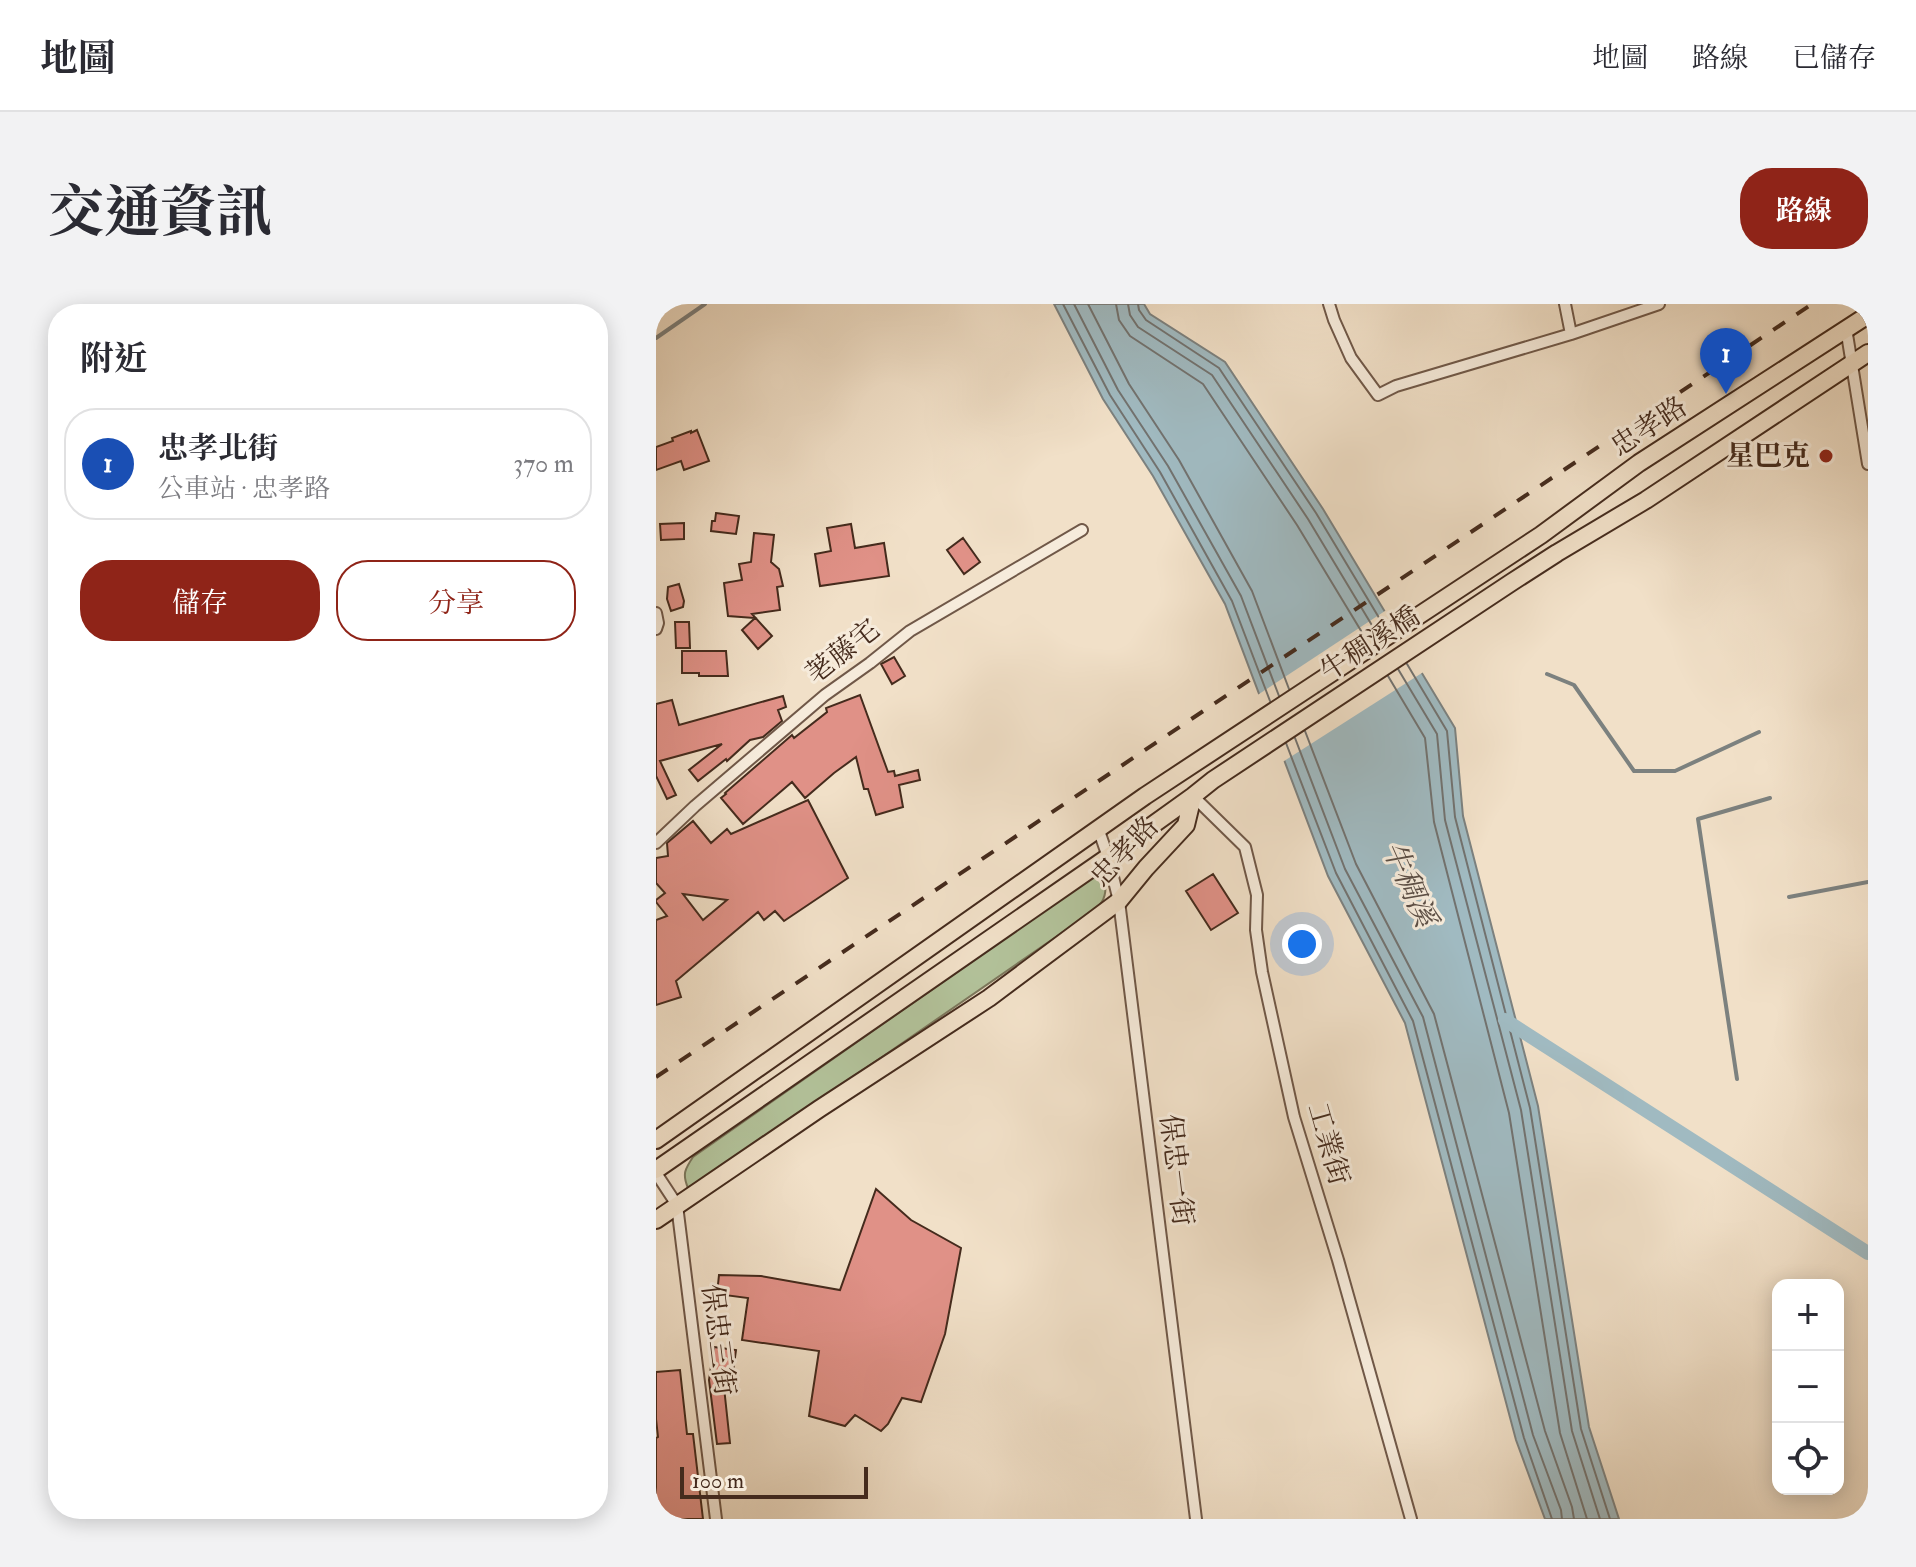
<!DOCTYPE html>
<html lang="zh-TW">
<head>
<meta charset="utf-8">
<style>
	body { margin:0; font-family:"IM FELL Double Pica","Noto Serif TC",serif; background:#f2f2f3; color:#2b2b33 }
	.controls { position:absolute; right:24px; bottom:24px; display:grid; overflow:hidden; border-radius:16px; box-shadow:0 4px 20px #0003 }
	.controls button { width:72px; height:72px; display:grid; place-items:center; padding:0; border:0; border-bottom:2px solid #e1e1e2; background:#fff; color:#2b2b33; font:40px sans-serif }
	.scale { position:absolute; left:24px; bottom:20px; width:188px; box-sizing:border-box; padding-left:8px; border:4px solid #452b1d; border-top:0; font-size:22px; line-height:28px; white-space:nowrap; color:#452b1d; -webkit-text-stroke:6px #f6ebdb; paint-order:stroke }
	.you { position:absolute; left:646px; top:640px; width:28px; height:28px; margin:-20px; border:6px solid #fff; border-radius:50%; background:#1a73e8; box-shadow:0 0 0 12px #1a73e833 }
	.badge { display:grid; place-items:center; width:52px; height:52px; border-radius:50%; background:#8f2418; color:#fff; font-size:26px; font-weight:700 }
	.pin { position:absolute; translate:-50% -66px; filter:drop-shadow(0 2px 4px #0008) }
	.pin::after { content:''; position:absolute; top:42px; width:28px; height:24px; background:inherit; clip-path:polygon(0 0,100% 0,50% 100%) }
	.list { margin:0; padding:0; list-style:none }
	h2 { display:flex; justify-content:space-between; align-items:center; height:104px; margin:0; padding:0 32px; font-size:34px }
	h2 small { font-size:26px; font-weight:400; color:#7c7c81 }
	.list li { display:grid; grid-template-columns:52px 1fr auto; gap:24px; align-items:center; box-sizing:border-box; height:112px; margin:0 16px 16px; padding:0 16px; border:2px solid #e1e1e2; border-radius:32px }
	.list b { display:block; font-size:30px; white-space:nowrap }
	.list p { margin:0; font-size:26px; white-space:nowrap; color:#7c7c81 }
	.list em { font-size:26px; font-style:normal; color:#7c7c81 }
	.actions { display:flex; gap:16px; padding:24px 32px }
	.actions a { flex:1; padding:18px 0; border:2px solid #8f2418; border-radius:32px; text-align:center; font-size:28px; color:#8f2418 }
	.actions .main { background:#8f2418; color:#fff }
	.icon { flex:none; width:44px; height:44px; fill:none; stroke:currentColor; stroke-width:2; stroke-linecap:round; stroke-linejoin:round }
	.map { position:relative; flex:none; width:1212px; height:1215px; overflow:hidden; border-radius:32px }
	header { display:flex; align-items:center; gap:48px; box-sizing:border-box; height:112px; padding:0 40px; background:#fff; border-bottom:2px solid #e1e1e2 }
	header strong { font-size:38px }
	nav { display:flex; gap:44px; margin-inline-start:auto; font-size:28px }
	.intro { display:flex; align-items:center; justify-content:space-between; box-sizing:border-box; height:192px; padding:0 48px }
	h1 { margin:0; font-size:56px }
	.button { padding:20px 36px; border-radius:32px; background:#8f2418; color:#fff; font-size:28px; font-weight:700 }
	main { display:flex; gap:48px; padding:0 48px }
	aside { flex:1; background:#fff; border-radius:32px; box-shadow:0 4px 20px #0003 }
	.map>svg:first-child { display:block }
	.green { fill:#b3c39b; stroke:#7c775c; stroke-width:2 }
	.water { fill:#a0bac1; stroke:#7c817f; stroke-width:2 }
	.pier { fill:#f1e0c8 }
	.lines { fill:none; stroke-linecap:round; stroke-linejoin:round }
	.shore { stroke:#72726f; stroke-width:2 }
	.stream { stroke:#7c817f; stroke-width:4 }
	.canal { stroke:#a0bac1; stroke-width:14 }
	.building { fill:#e09187; stroke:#452b1d; stroke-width:2; fill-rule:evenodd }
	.street-casing { stroke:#705848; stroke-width:14 }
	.primary-casing { stroke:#452b1d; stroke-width:20 }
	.street { stroke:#f6ebdb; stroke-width:10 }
	.primary { stroke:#f1e0c8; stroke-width:16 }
	.rail { stroke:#452b1d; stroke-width:4; stroke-dasharray:14 14; stroke-linecap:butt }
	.poi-dot { fill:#8f2418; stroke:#f6ebdb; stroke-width:3 }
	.labels { text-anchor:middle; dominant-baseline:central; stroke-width:6; stroke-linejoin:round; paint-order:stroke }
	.street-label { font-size:28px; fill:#452b1d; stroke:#f6ebdb }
	.poi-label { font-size:28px; font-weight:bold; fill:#452b1d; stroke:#f6ebdb; text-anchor:end }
	.water-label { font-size:30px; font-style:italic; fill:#5c4f46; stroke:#f6ebdb }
</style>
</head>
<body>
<header>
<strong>地圖</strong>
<nav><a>地圖</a><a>路線</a><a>已儲存</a></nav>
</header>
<div class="intro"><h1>交通資訊</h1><a class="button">路線</a></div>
<main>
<aside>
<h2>附近<small></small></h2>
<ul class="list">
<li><span class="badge" style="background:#1a4fb4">1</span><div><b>忠孝北街</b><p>公車站 · 忠孝路</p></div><em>370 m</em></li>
</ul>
<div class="actions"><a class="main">儲存</a><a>分享</a></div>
</aside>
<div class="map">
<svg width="1212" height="1215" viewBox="0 0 1212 1215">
	<rect width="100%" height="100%" fill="#f1e0c8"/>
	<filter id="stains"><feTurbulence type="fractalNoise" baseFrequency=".0025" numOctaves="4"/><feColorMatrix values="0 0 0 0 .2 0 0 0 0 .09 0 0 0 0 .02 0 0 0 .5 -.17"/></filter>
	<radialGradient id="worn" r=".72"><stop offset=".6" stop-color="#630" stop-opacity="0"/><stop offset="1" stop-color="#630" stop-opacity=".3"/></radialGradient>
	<!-- green -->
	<path class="green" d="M435 574H442L449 579C452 599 440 604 426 615L229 751 32 884C26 870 29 865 37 853Z"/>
	<!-- water -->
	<path class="water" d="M398 0H488L494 10 569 58 667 205 799 424 807 512 882 802 933 1123 963 1215H889L860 1136 749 719 672 572 569 300 497 172 447 95Z"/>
	<!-- pier -->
	<path class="pier" d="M732 305 769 367 625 459 600 392Z"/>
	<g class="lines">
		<!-- shore -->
		<path class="shore" d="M407 0 454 91 504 168 576 297 614 397
			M418 0 462 86 512 162 585 292 623 392
			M432 0 473 80 523 156 596 287 633 385
			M460 0 463 16 474 32 547 80 641 221 710 335
			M472 0 474 11 482 23 556 71 652 215 720 328
			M482 0 483 6 490 16 563 64 660 209 728 322
			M751 360 791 427 799 513 874 804 925 1125 954 1215
			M742 365 781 430 789 516 865 806 916 1127 944 1215
			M732 372 769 434 778 518 853 809 904 1129 931 1215
			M649 427 700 560 778 710 889 1127 916 1203 918 1215
			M639 434 689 565 767 713 877 1131 905 1206 906 1215
			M630 439 680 569 757 717 868 1134 896 1215"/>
		<!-- stream -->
		<path class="stream" d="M0 34 49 0
			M891 370 918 381 978 467H1019L1103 428
			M1133 593 1212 578
			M1081 775 1042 515 1114 494"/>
		<!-- canal -->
		<path class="canal" d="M849 716 1212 949"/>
	</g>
	<!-- building -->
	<path class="building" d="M41 126 53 157 28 166 25 157 0 166V143L17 137 16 134 35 127V129Z
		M60 209 83 212 80 230 55 227 56 217H59Z
		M28 219V235L5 236 4 220Z
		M195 220 199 244 228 239 233 272 164 282 159 250 175 247 171 224Z
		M98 229 118 231 115 258 123 265 127 282 121 283 124 306 96 310 116 332 102 345 86 326 99 314 72 312 68 279 86 276 83 260 95 258Z
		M307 234 324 258 308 270 291 246Z
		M23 280 28 297 27 303 15 307 11 295 12 283Z
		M19 318H33L34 344H20Z
		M26 347H70L72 372H43V369H26Z
		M238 353 249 372 236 380 225 360Z
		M204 391 232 468 238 467 239 472 262 466 264 476 243 481 247 503 220 511 212 485H208L200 453 178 469 149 494 136 478 87 520 65 494 70 490 69 489 136 431 138 434 171 408 170 404Z
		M127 392 130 403 122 406 126 417 107 433 94 436 71 457 70 455 42 477 33 466 66 440 4 457 20 491 11 495 0 472V400L16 396 23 421Z
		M152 496 192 574 128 617 119 607 108 616 102 608 20 677 25 693 0 701V616L11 612 0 598V596L9 589 0 579V554L12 552 11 539 37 517 55 539 71 525 75 530ZM27 590 71 596 47 616Z
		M557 570 582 609 555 626 530 587Z
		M220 885 255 916 305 944 289 1030 265 1098 246 1094 232 1120 225 1127 199 1111 189 1122 153 1112 163 1047 86 1036 92 994 61 990 63 971 105 972 184 986Z
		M58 1043 80 1046 76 1075 67 1074 74 1139 61 1140 53 1076Z
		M24 1066 31 1130H37L47 1215H0V1134L2 1133 0 1115V1068Z"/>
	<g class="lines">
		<defs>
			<path id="street" d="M673 0 678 16 695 54 722 91 740 82 915 30 1003 0
				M909 0 915 30
				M1190 24 1212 160
				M0 309 2 319 0 325
				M537 492 589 543 601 591 600 626 606 668 638 813 682 956 755 1215
				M442 524 452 553 463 597 540 1215
				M0 539 39 502 169 391 214 359 254 327 426 226
				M0 869 21 901 60 1215"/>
			<path id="primary" d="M0 836 489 492 885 231 983 159 1212 11
				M0 866 452 553 537 492 557 476 856 278 901 249 990 196 1212 49
				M0 916 163 805 333 694 463 597 490 564 530 521 537 492"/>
		</defs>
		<!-- street casing -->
		<use href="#street" class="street-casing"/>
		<!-- primary casing -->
		<use href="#primary" class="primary-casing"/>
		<!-- street -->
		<use href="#street" class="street"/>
		<!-- primary -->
		<use href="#primary" class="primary"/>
		<!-- rail -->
		<path class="rail" d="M0 773 1156 0"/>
	</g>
	<!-- markers -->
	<circle class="poi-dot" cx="1170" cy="152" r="8"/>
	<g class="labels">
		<!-- street labels -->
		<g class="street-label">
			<text transform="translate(993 123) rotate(-33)">忠孝路</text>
			<text transform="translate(714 340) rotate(-33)">牛稠溪橋</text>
			<text transform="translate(187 348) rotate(-38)">荖藤宅</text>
			<text transform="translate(469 548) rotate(-47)">忠孝路</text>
			<text transform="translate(672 840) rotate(74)">工業街</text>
			<text transform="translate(520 866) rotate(83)">保忠一街</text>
			<text transform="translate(62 1036) rotate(83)">保忠三街</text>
		</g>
		<!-- poi labels -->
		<g class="poi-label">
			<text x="1154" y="152">星巴克</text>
		</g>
		<!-- water labels -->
		<g class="water-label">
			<text transform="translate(753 580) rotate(66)">牛稠溪</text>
		</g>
	</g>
	<rect width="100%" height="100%" filter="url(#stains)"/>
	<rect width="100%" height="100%" fill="url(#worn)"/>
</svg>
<div class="controls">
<button>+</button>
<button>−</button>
<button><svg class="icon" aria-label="locate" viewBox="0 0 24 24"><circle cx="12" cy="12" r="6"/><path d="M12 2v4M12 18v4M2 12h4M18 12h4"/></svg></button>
</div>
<div class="scale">100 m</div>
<div class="you"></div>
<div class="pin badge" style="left:1070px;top:90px;background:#1a4fb4">1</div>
</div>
</main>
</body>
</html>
